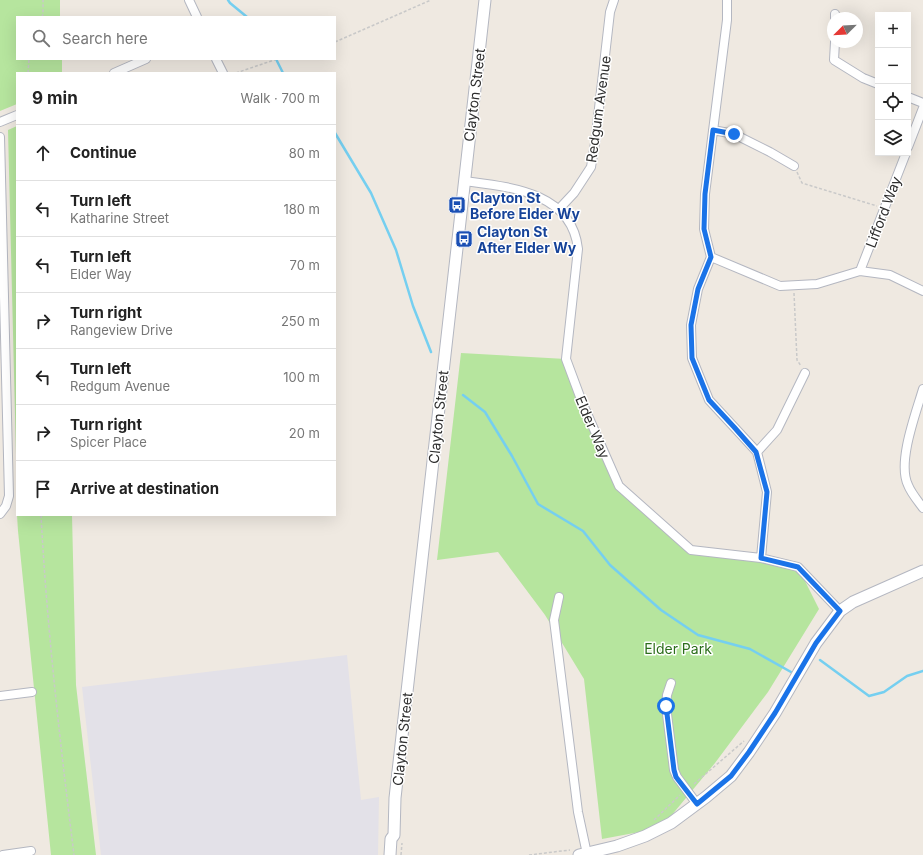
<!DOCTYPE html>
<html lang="en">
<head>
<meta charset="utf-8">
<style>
	body { margin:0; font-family:Inter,sans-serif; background:#f6f6f6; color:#222 }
	.controls { position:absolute; right:12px; top:12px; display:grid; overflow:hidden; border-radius:0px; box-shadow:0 4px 16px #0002 }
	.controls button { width:36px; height:36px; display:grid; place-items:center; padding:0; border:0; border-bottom:1px solid #e0e0e0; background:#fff; color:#222; font:20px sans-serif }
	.compass { position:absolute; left:827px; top:12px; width:36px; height:36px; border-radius:50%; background:#fff; box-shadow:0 4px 16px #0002; rotate:246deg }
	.stop { position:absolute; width:12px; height:12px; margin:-9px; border:3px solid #1a73e8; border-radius:50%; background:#fff }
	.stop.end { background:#1a73e8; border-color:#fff; box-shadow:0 1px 4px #0008 }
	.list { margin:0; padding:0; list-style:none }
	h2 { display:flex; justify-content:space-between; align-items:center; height:52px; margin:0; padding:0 16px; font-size:17px }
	h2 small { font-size:13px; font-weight:400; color:#767676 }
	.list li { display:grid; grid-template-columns:26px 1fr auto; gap:12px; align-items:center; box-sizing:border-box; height:56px; padding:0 16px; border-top:1px solid #e0e0e0 }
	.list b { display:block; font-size:15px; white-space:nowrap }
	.list p { margin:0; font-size:13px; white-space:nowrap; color:#767676 }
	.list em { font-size:13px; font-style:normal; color:#767676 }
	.icon { flex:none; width:22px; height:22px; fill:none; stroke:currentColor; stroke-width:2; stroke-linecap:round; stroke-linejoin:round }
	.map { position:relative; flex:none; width:923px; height:855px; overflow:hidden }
	.search { position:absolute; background:#fff; box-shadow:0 4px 16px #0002; left:16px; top:16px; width:320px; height:44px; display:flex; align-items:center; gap:10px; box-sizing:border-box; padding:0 14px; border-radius:0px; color:#767676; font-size:15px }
	.panel { position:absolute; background:#fff; box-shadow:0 4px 16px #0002; left:16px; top:72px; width:320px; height:444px; border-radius:0px }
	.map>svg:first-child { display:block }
	.industrial { fill:#e3e1e8 }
	.green { fill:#b6e59e }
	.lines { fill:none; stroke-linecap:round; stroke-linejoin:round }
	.stream { stroke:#75cff0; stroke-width:2.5 }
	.minor-casing { stroke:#b4b7c1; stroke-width:10 }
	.secondary-casing { stroke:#b4b7c1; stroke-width:13 }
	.path { stroke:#c9c9c9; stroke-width:1.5; stroke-dasharray:3 2; stroke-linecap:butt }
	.minor { stroke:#fff; stroke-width:8 }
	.secondary { stroke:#fff; stroke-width:11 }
	.route { stroke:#1a73e8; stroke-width:5 }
	.labels { text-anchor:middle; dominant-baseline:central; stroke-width:3; stroke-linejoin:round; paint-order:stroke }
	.street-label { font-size:14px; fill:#2e2e2e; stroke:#fff }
	.transit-label { font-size:14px; font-weight:bold; fill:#164399; stroke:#fff; text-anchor:start }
	.park-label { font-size:14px; fill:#2c6e1b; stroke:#fff }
</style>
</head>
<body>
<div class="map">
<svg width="923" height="855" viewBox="0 0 923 855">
	<rect width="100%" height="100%" fill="#efe9e1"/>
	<!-- industrial -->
	<path class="industrial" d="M347 655 361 800 379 797 378 855H101L82 687Z"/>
	<!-- green -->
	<path class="green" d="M0 0H60V17H17V59H62V73H17V104L0 111Z
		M17 126V495L8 130Z
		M461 353 566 359 619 486 691 550 798 567 819 609 768 692 715 763 661 828 602 839 584 679 545 615 498 552 437 560Z
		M17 515H72L76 685 96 855H51L18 531Z"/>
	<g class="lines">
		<!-- stream -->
		<path class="stream" d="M228 0 230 3 247 17
			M276 59 283 73
			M335 133 371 193 396 250 413 306 431 352
			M463 395 485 412 512 456 538 504 583 531 610 565 661 610 698 635 750 649 791 672
			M820 660 869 696 884 692 907 676 923 671"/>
		<defs>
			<path id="minor" d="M189 0 197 17
				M727 0V20L705 194 704 229 711 257 780 286 817 284 860 271 890 275 923 291
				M835 18V14
				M835 42 834 60 863 78 878 84
				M216 59 223 73
				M114 73 146 59
				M908 97 923 103
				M0 122 17 115
				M713 130 734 134 770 152 794 166
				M0 137 9 496 6 506 0 514
				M908 147 923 108
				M465 181C510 187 572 192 578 249L566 359 582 402 619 486 691 550 761 558 798 567 840 611
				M559 209 574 193 591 167 595 143 610 12 614 0
				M711 257 698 289 691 325 692 358 709 400 734 427 757 452 767 492 761 558
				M860 271 906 153
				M923 389C916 413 897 462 908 485 911 493 918 501 923 508
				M757 452 777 430 805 373
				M559 597 554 620 578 812 587 854
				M671 683 667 695 666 706 674 770 677 777 697 804
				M0 696 32 692
				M3 855 31 851"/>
			<path id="secondary" d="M390 855 391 839 394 835 395 798 485 0
				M579 855 617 846 645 836 671 823 706 797 731 776 749 752 775 713 816 643 840 611 853 602 923 571"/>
		</defs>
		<!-- minor casing -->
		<use href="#minor" class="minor-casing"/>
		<!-- secondary casing -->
		<use href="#secondary" class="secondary-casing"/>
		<!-- path -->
		<path class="path" d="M42 17 43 14V0
			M335 42 431 0
			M28 73 29 59
			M236 73 277 59
			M797 172 802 183 877 206
			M794 293 797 360 801 366
			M41 515C47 629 60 742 74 855
			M694 784 744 741
			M654 820 680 795
			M401 855 402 843
			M529 855 570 850"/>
		<!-- minor -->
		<use href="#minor" class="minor"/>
		<!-- secondary -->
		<use href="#secondary" class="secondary"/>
	</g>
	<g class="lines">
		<!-- route -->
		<path class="route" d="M666 706 674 770 676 777 697 804 731 776 749 752 775 713 816 643 840 611 798 567 761 558 767 492 756 452 734 427 709 400 692 358 691 325 698 289 711 257 704 229 705 194 713 130 734 134"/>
	</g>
	<!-- icons -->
	<defs>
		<symbol id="bus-square" viewBox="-11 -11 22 22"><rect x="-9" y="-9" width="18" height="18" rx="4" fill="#1a4fb4" stroke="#fff"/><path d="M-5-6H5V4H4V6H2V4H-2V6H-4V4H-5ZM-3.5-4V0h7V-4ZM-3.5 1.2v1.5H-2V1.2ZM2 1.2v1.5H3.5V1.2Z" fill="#fff"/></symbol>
	</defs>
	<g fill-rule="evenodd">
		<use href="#bus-square" x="447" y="195" width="20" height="20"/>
		<use href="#bus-square" x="454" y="229" width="20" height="20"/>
	</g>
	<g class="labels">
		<!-- street labels -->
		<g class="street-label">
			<text transform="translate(474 95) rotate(-83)">Clayton Street</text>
			<text transform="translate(598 109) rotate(-82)">Redgum Avenue</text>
			<text transform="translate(883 212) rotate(-69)">Lifford Way</text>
			<text transform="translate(438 417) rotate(-84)">Clayton Street</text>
			<text transform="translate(593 427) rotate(67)">Elder Way</text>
			<text transform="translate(402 739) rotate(-84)">Clayton Street</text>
		</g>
		<!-- transit labels -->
		<g class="transit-label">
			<text x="470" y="197">Clayton St<tspan x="470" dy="16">Before Elder Wy</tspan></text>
			<text x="477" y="231">Clayton St<tspan x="477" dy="16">After Elder Wy</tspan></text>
		</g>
		<!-- park labels -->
		<g class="park-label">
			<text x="678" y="648">Elder Park</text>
		</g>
	</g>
</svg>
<div class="controls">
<button>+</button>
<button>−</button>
<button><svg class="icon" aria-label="locate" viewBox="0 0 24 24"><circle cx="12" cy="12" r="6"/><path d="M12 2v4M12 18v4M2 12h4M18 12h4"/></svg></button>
<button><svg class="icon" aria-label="layers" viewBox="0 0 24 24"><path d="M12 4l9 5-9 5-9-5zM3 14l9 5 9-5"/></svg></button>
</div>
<svg class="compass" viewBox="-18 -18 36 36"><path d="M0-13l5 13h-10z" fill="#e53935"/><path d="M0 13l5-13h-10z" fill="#767676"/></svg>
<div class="stop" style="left:666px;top:706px"></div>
<div class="stop end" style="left:734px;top:134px"></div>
<div class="search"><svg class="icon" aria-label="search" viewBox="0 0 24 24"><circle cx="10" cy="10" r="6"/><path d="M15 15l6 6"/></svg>Search here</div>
<section class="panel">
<h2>9 min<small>Walk · 700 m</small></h2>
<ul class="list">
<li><svg class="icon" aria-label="ahead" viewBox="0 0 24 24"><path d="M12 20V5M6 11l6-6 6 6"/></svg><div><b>Continue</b></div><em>80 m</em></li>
<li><svg class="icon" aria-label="left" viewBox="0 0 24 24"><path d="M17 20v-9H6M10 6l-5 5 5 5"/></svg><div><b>Turn left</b><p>Katharine Street</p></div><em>180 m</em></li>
<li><svg class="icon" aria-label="left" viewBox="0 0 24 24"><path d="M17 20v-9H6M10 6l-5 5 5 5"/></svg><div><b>Turn left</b><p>Elder Way</p></div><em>70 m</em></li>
<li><svg class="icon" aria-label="right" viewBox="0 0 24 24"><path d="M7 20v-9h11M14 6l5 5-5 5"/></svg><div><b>Turn right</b><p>Rangeview Drive</p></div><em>250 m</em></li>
<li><svg class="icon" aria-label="left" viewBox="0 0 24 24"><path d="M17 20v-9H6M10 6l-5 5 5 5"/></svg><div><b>Turn left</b><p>Redgum Avenue</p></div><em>100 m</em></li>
<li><svg class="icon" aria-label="right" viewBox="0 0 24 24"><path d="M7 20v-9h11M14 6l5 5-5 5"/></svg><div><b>Turn right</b><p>Spicer Place</p></div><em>20 m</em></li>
<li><svg class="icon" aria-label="arrive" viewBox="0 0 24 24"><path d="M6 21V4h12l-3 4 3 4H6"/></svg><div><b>Arrive at destination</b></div></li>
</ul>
</section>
</div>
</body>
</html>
